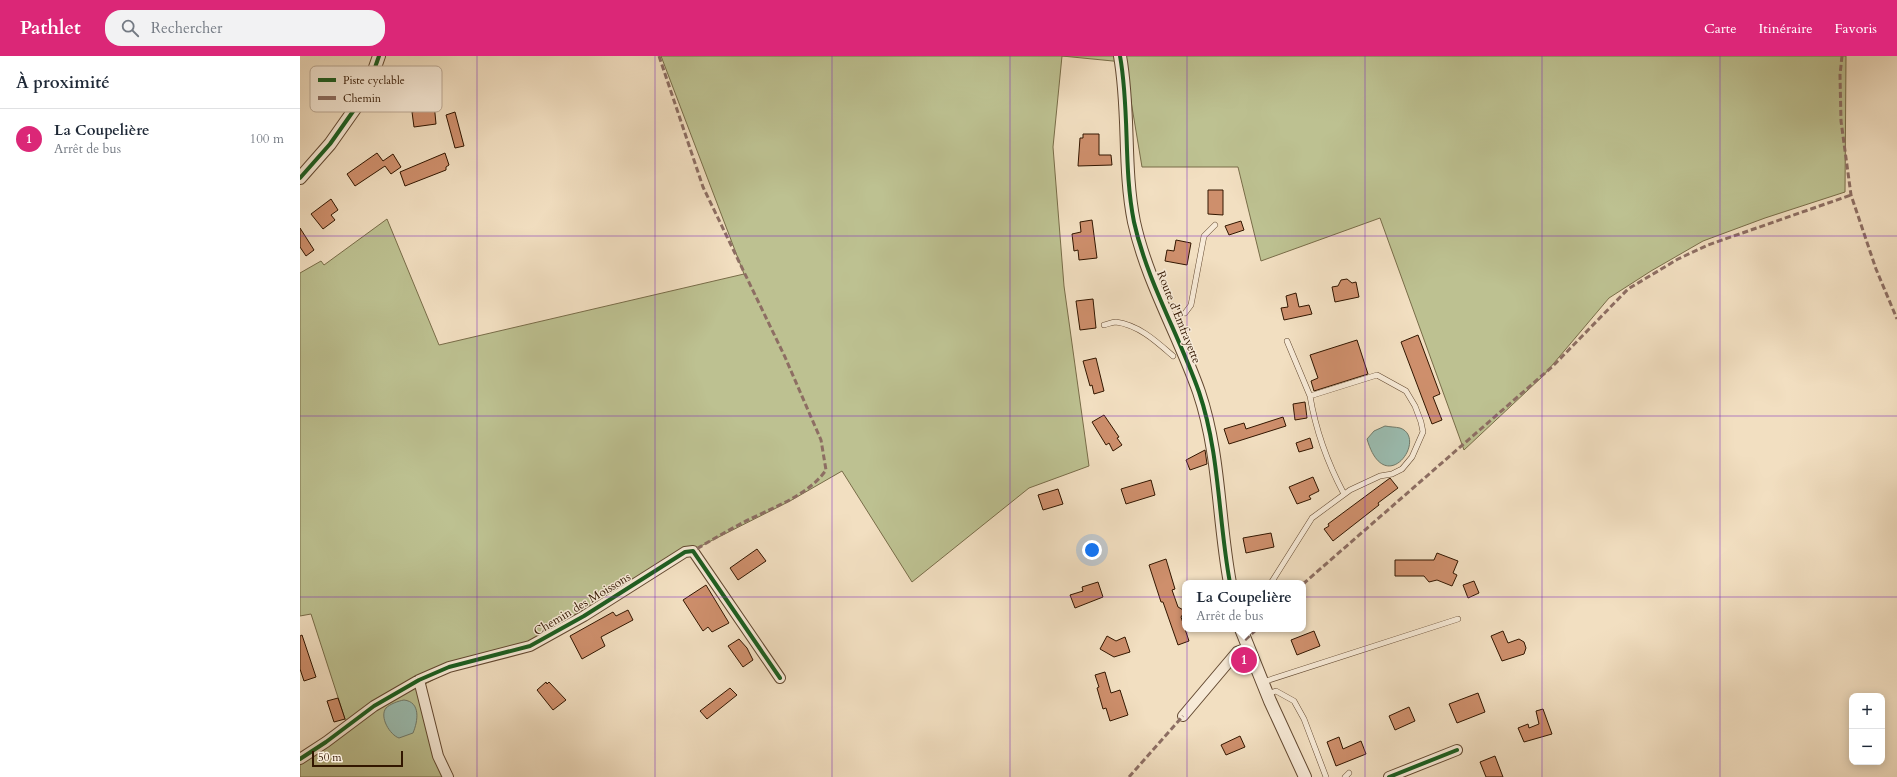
<!DOCTYPE html>
<html lang="fr">
<head>
<meta charset="utf-8">
<style>
	body { margin:0; font-family:Cardo,serif; background:#f2f2f3; color:#1f2937 }
	.controls { position:absolute; right:12px; bottom:12px; display:grid; overflow:hidden; border-radius:8px; box-shadow:0 2px 10px #0003 }
	.controls button { width:36px; height:36px; display:grid; place-items:center; padding:0; border:0; border-bottom:1px solid #e0e1e3; background:#fff; color:#1f2937; font:20px sans-serif }
	.scale { position:absolute; left:12px; bottom:10px; width:91px; box-sizing:border-box; padding-left:4px; border:2px solid #321600; border-top:0; font-size:11px; line-height:14px; white-space:nowrap; color:#321600; -webkit-text-stroke:3px #f7ead7; paint-order:stroke }
	.you { position:absolute; left:792px; top:494px; width:14px; height:14px; margin:-10px; border:3px solid #fff; border-radius:50%; background:#1a73e8; box-shadow:0 0 0 6px #1a73e833 }
	.badge { display:grid; place-items:center; width:26px; height:26px; border-radius:50%; background:#db2777; color:#fff; font-size:13px; font-weight:700 }
	.pin { position:absolute; translate:-50% -50%; border:2px solid #fff; box-shadow:0 1px 4px #0006 }
	.popup { position:absolute; left:882px; top:524px; width:124px; height:52px; box-sizing:border-box; display:grid; place-content:center; border-radius:8px; background:#fff; filter:drop-shadow(0 1px 3px #0005); font-size:13px; white-space:nowrap; color:#747a83 }
	.popup b { font-size:15px; color:#1f2937 }
	.popup::after { content:''; position:absolute; left:50%; top:100%; margin-left:-8px; border:8px solid transparent; border-top-color:#fff }
	.list { margin:0; padding:0; list-style:none }
	h2 { display:flex; justify-content:space-between; align-items:center; height:52px; margin:0; padding:0 16px; font-size:17px }
	h2 small { font-size:13px; font-weight:400; color:#747a83 }
	.list li { display:grid; grid-template-columns:26px 1fr auto; gap:12px; align-items:center; box-sizing:border-box; height:60px; padding:0 16px; border-top:1px solid #e0e1e3 }
	.list b { display:block; font-size:15px; white-space:nowrap }
	.list p { margin:0; font-size:13px; white-space:nowrap; color:#747a83 }
	.list em { font-size:13px; font-style:normal; color:#747a83 }
	.icon { flex:none; width:22px; height:22px; fill:none; stroke:currentColor; stroke-width:2; stroke-linecap:round; stroke-linejoin:round }
	.map { position:relative; flex:none; width:1597px; height:721px; overflow:hidden }
	header { display:flex; align-items:center; gap:24px; box-sizing:border-box; height:56px; padding:0 20px; background:#db2777; color:#fff }
	header strong { font-size:19px }
	nav { display:flex; gap:22px; margin-inline-start:auto; font-size:14px }
	.search { width:280px; height:36px; background:#f2f2f3; display:flex; align-items:center; gap:10px; box-sizing:border-box; padding:0 14px; border-radius:16px; color:#747a83; font-size:15px }
	main { display:flex }
	aside { flex:1; background:#fff }
	.map>svg:first-child { display:block }
	.green { fill:#bdc191; stroke:#786c48 }
	.water { fill:#9bbdb1; stroke:#717a6a }
	.building { fill:#ce8f6c; stroke:#321600 }
	.lines { fill:none; stroke-linecap:round; stroke-linejoin:round }
	.service-casing { stroke:#624830; stroke-width:6 }
	.minor-casing { stroke:#624830; stroke-width:12 }
	.tertiary-casing { stroke:#624830; stroke-width:14 }
	.service { stroke:#f7ead7; stroke-width:5 }
	.minor { stroke:#f7ead7; stroke-width:10 }
	.tertiary { stroke:#f7ead7; stroke-width:12 }
	.quiet { stroke:#8d6e63; stroke-width:3; stroke-dasharray:6 3; stroke-linecap:butt }
	.cycleway-casing { stroke:#f7ead7; stroke-width:6 }
	.cycleway { stroke:#1b5e20; stroke-width:4 }
	.grid { fill:none; stroke:#7b2cbf; stroke-width:1; stroke-opacity:0.55 }
	.labels { text-anchor:middle; dominant-baseline:central; stroke-width:3; stroke-linejoin:round; paint-order:stroke }
	.street-label { font-size:12px; fill:#321600; stroke:#f7ead7 }
	.key { fill:#f7ead7; stroke:#bcaa96; stroke-width:1 }
	.key-label { font-size:11px; fill:#321600 }
</style>
</head>
<body>
<header>
<strong>Pathlet</strong>
<div class="search"><svg class="icon" aria-label="search" viewBox="0 0 24 24"><circle cx="10" cy="10" r="6"/><path d="M15 15l6 6"/></svg>Rechercher</div>
<nav><a>Carte</a><a>Itinéraire</a><a>Favoris</a></nav>
</header>
<main>
<aside>
<h2>À proximité<small></small></h2>
<ul class="list">
<li><span class="badge">1</span><div><b>La Coupelière</b><p>Arrêt de bus</p></div><em>100 m</em></li>
</ul>
</aside>
<div class="map">
<svg width="1597" height="721" viewBox="0 0 1597 721">
	<rect width="100%" height="100%" fill="#f2dfc1"/>
	<filter id="stains"><feTurbulence type="fractalNoise" baseFrequency=".005" numOctaves="4"/><feColorMatrix values="0 0 0 0 .2 0 0 0 0 .09 0 0 0 0 .02 0 0 0 .5 -.17"/></filter>
	<radialGradient id="worn" r=".72"><stop offset=".6" stop-color="#630" stop-opacity="0"/><stop offset="1" stop-color="#630" stop-opacity=".3"/></radialGradient>
	<!-- green -->
	<path class="green" d="M361 0H1546L1545 136 1465 162 1403 185 1351 215 1309 242 1243 320 1164 394 1080 162 961 205 938 111H842L826 15 823 6 762 0 753 91 764 230 789 410 729 432 612 526 542 415 490 445 395 493 226 594 152 614 125 628 144 705 151 721H0V699L46 666 11 558 0 560V217L21 205 24 209 87 163 139 289 444 218Z"/>
	<!-- water -->
	<path class="water" d="M1085 370C1090 371 1096 371 1100 372 1129 382 1085 445 1067 383L1074 375Z
		M104 644C121 646 118 665 113 677L99 682C90 679 79 661 86 652 90 648 98 645 104 644Z"/>
	<!-- building -->
	<path class="building" d="M134 47 136 68 114 71 112 56 123 54V49Z
		M155 56 164 90 155 92 146 59Z
		M783 78H799V99H811L812 109 778 110 780 82H783Z
		M77 97 83 105 93 98 101 111 91 118 85 110 55 130 47 118Z
		M145 97 149 109 146 111V114L105 130 100 116Z
		M908 134H923V159L908 158Z
		M31 143 38 154 31 159 35 164 23 173 11 158Z
		M792 164 797 202 779 204 778 194 774 195 772 178 781 176 780 166Z
		M941 165 944 174 929 179 925 170Z
		M0 172 14 194 6 200 0 191Z
		M876 184 891 187 887 209 865 205 867 194 874 195Z
		M1047 223 1052 227 1056 226 1059 241 1035 246 1032 231 1038 230 1041 224Z
		M996 237 999 251 1009 249 1012 258 984 264 981 252 988 251 986 240Z
		M793 243 796 272 780 274 776 245Z
		M1118 279 1140 338 1133 341 1142 364 1132 368 1101 286Z
		M1057 284 1068 318 1014 335 1011 325 1018 322 1010 299Z
		M796 302 804 335 794 338 792 329 790 330 783 305Z
		M1005 346 1007 362 995 364 993 348Z
		M804 359 819 381 817 382 822 389 813 395 809 387 806 389 792 366Z
		M983 361 986 370 929 388 924 373 944 367 946 373Z
		M1010 382 1013 392 999 396 996 387Z
		M905 394 907 408 890 414 886 404Z
		M1013 421 1019 435 1009 440 1011 443 997 448 989 431Z
		M1090 422 1098 432 1078 447 1079 449 1033 485 1024 473 1029 470 1028 468Z
		M851 424 855 439 826 448 821 433Z
		M758 433 763 448 743 454 738 439Z
		M971 477 974 491 946 497 943 482Z
		M457 493 466 505 438 524 430 512Z
		M1137 497 1158 505 1153 517 1157 519 1152 530 1137 524 1129 526 1124 520H1095V504H1134Z
		M866 503 875 533 872 534 878 551 885 555 881 561 889 585 878 589 863 546H861L849 509Z
		M1174 525 1179 537 1168 542 1163 529Z
		M798 526 803 541 775 552 770 539 783 535 782 531Z
		M406 529 429 567 412 576 408 571 403 575 383 544Z
		M328 554 333 564 301 581 305 590 282 603 270 580 313 556 316 560Z
		M1014 575 1020 590 997 599 991 584Z
		M1203 575 1208 587 1219 583 1224 586 1226 592 1224 598 1202 605 1191 580Z
		M2 579 16 621 4 625 0 613V580Z
		M807 580 816 585 825 581 830 596 814 601 800 593Z
		M439 583 447 592 453 604 443 611 428 590Z
		M805 616 811 637 820 634 828 659 810 665 806 652 803 653 797 632 799 631 795 619Z
		M246 626 247 628 249 626 266 644 253 654 237 634Z
		M430 632 437 639 407 663 400 655Z
		M1178 637 1185 656 1157 667 1149 648Z
		M38 642 45 663 34 666 27 645Z
		M1109 651 1115 665 1095 674 1089 660Z
		M1243 653 1252 678 1224 686 1218 672 1228 668 1229 672 1239 668 1236 655Z
		M940 680 945 691 926 699 921 689Z
		M1039 681 1043 693 1061 685 1066 698 1036 710 1027 686Z
		M1195 700 1203 721H1186L1180 706Z"/>
	<g class="lines">
		<defs>
			<path id="service" d="M885 257 891 249 904 180 915 169
				M804 269C808 268 812 266 816 266 839 269 857 286 873 300
				M987 285 1010 340
				M971 527 1012 462 1050 434 1080 420 1092 418 1102 413 1112 401 1123 376 1121 366 1115 350 1106 335 1077 319 1010 340C1016 376 1027 406 1044 438
				M963 626 1158 563
				M968 638 976 635 994 645 1004 663 1026 721
				M1045 721 1049 717"/>
			<path id="minor" d="M119 624 138 700 148 721
				M883 660 937 596 948 592
				M0 703 26 686 74 650 119 624 149 611 230 590 284 560 385 496 393 495 480 622
				M1089 721 1157 694"/>
			<path id="tertiary" d="M820 0C830 55 823 111 834 166 847 225 879 279 899 336 920 398 918 463 930 527
				M0 122 30 88 66 37 79 0
				M941 573 970 645 1005 721"/>
		</defs>
		<!-- service casing -->
		<use href="#service" class="service-casing"/>
		<!-- minor casing -->
		<use href="#minor" class="minor-casing"/>
		<!-- tertiary casing -->
		<use href="#tertiary" class="tertiary-casing"/>
		<!-- service -->
		<use href="#service" class="service"/>
		<!-- minor -->
		<use href="#minor" class="minor"/>
		<!-- tertiary -->
		<use href="#tertiary" class="tertiary"/>
		<!-- quiet -->
		<path class="quiet" d="M359 0 403 131 485 301 521 384 526 414C508 440 471 452 444 466 427 475 410 485 393 495
			M1542 0 1540 19 1541 65 1551 139 1576 213 1597 263
			M1003 528 1253 310 1328 233 1378 203 1408 189 1551 139
			M945 584 957 573
			M829 721 883 660"/>
		<defs>
			<path id="cycleway" d="M820 0C830 55 823 111 834 166 847 225 879 279 899 336 920 398 918 463 930 527
				M0 122 30 88 66 37 79 0
				M0 703 26 686 74 650 119 624 149 611 230 590 284 560 385 496 393 495 480 622
				M1089 721 1157 694"/>
		</defs>
		<!-- cycleway casing -->
		<use href="#cycleway" class="cycleway-casing"/>
		<!-- cycleway -->
		<use href="#cycleway" class="cycleway"/>
	</g>
	<!-- grid -->
	<path class="grid" d="M177 0V721M355 0V721M532 0V721M710 0V721M887 0V721M1065 0V721M1242 0V721M1420 0V721M0 180H1597M0 360H1597M0 541H1597"/>
	<g class="labels">
		<!-- street labels -->
		<g class="street-label">
			<text transform="translate(879 261) rotate(68)">Route d'Emfrayette</text>
			<text transform="translate(282 548) rotate(-31)">Chemin des Moissons</text>
		</g>
	</g>
	<!-- legend -->
	<rect x="10" y="10" width="132" height="46" rx="6" class="key"/>
	<rect x="18" y="22" width="18" height="4" fill="#1b5e20"/>
	<rect x="18" y="40" width="18" height="4" fill="#8d6e63"/>
	<g class="key-label">
		<text x="43" y="28">Piste cyclable</text>
		<text x="43" y="46">Chemin</text>
	</g>
	<rect width="100%" height="100%" filter="url(#stains)"/>
	<rect width="100%" height="100%" fill="url(#worn)"/>
</svg>
<div class="controls">
<button>+</button>
<button>−</button>
</div>
<div class="scale">50 m</div>
<div class="you"></div>
<div class="pin badge" style="left:944px;top:604px">1</div>
<div class="popup"><b>La Coupelière</b>Arrêt de bus</div>
</div>
</main>
</body>
</html>
